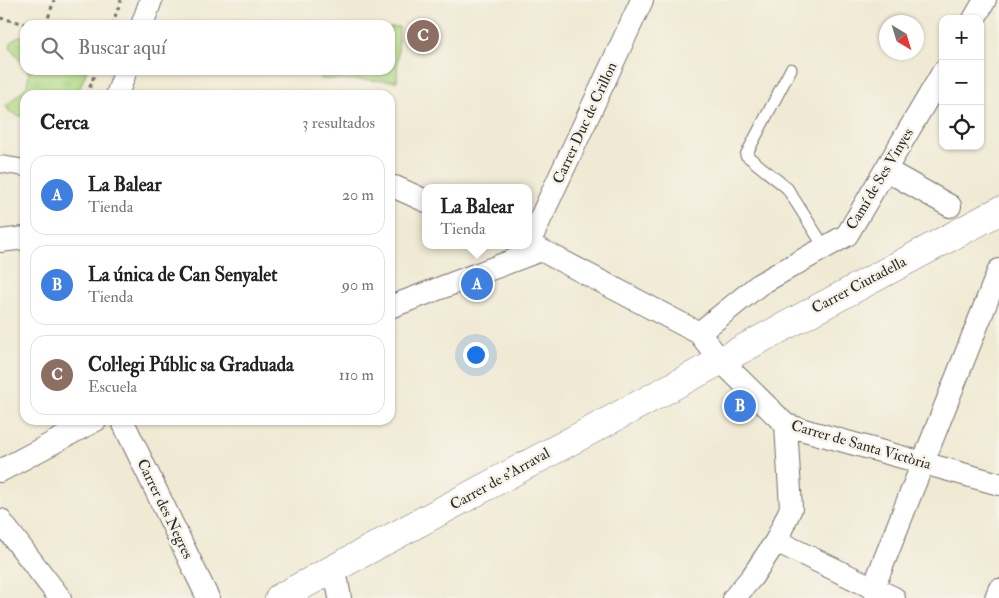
<!DOCTYPE html>
<html lang="es">
<head>
<meta charset="utf-8">
<style>
	body { margin:0; font-family:"IM FELL Double Pica",serif; background:#f6f6f6; color:#222 }
	.controls { position:absolute; right:15px; top:15px; display:grid; overflow:hidden; border-radius:10px; box-shadow:0 1px 4px #0004 }
	.controls button { width:45px; height:45px; display:grid; place-items:center; padding:0; border:0; border-bottom:1px solid #e0e0e0; background:#fff; color:#222; font:25px sans-serif }
	.compass { position:absolute; left:879px; top:15px; width:45px; height:45px; border-radius:50%; background:#fff; box-shadow:0 1px 4px #0004; rotate:142deg }
	.you { position:absolute; left:475px; top:354px; width:18px; height:18px; margin:-12px; border:4px solid #fff; border-radius:50%; background:#1a73e8; box-shadow:0 0 0 8px #1a73e833 }
	.badge { display:grid; place-items:center; width:32px; height:32px; border-radius:50%; background:#d93025; color:#fff; font-size:16px; font-weight:700 }
	.pin { position:absolute; translate:-50% -50%; border:2px solid #fff; box-shadow:0 1px 5px #0006 }
	.popup { position:absolute; left:422px; top:184px; width:110px; height:65px; box-sizing:border-box; display:grid; place-content:center; border-radius:10px; background:#fff; filter:drop-shadow(0 1px 4px #0005); font-size:16px; white-space:nowrap; color:#767676 }
	.popup b { font-size:19px; color:#222 }
	.popup::after { content:''; position:absolute; left:50%; top:100%; margin-left:-10px; border:10px solid transparent; border-top-color:#fff }
	.list { margin:0; padding:0; list-style:none }
	h2 { display:flex; justify-content:space-between; align-items:center; height:65px; margin:0; padding:0 20px; font-size:21px }
	h2 small { font-size:16px; font-weight:400; color:#767676 }
	.list li { display:grid; grid-template-columns:32px 1fr auto; gap:15px; align-items:center; box-sizing:border-box; height:80px; margin:0 10px 10px; padding:0 10px; border:1px solid #e0e0e0; border-radius:15px }
	.list b { display:block; font-size:19px; white-space:nowrap }
	.list p { margin:0; font-size:16px; white-space:nowrap; color:#767676 }
	.list em { font-size:16px; font-style:normal; color:#767676 }
	.icon { flex:none; width:28px; height:28px; fill:none; stroke:currentColor; stroke-width:2; stroke-linecap:round; stroke-linejoin:round }
	.map { position:relative; flex:none; width:999px; height:598px; overflow:hidden }
	.search { position:absolute; background:#fff; box-shadow:0 1px 4px #0004; left:20px; top:20px; width:375px; height:55px; display:flex; align-items:center; gap:12px; box-sizing:border-box; padding:0 18px; border-radius:15px; color:#767676; font-size:19px }
	.panel { position:absolute; background:#fff; box-shadow:0 1px 4px #0004; left:20px; top:90px; width:375px; height:335px; border-radius:15px }
	.map>svg:first-child { display:block }
	.grass { fill:url(#grass-tufts); stroke:#6e8258 }
	.pitch { fill:#b1da85; stroke:#6e8258 }
	.lines { fill:none; stroke-linecap:round; stroke-linejoin:round }
	.service-casing { stroke:#706e66; stroke-width:13 }
	.pedestrian-casing { stroke:#706e66; stroke-width:18 }
	.minor-casing { stroke:#706e66; stroke-width:24 }
	.tertiary-casing { stroke:#706e66; stroke-width:29 }
	.path { stroke:#706e66; stroke-width:3; stroke-dasharray:4 4; stroke-linecap:butt }
	.service { stroke:#fff; stroke-width:11 }
	.pedestrian { stroke:#fff; stroke-width:16 }
	.minor { stroke:#fff; stroke-width:22 }
	.tertiary { stroke:#fff; stroke-width:28 }
	.labels { text-anchor:middle; dominant-baseline:central; stroke-width:5; stroke-linejoin:round; paint-order:stroke }
	.street-label { font-size:15px; fill:#2b2b2b; stroke:#f7f3e8 }
</style>
</head>
<body>
<div class="map">
<svg width="999" height="598" viewBox="0 0 999 598">
	<defs>
		<pattern id="grass-tufts" width="24" height="20" patternUnits="userSpaceOnUse" patternTransform="scale(1.25)"><rect width="24" height="20" fill="#b1da85"/><path d="M3 7l-1-3M5 7V3M7 7l1-3M15 17l-1-3M17 17v-4M19 17l1-3" fill="none" stroke="#98bb73"/></pattern>
	</defs>
	<rect width="100%" height="100%" fill="#f7f3e8"/>
	<filter id="ink" filterUnits="userSpaceOnUse"><feTurbulence type="fractalNoise" baseFrequency=".02" numOctaves="2"/><feDisplacementMap in="SourceGraphic" scale="10" xChannelSelector="R" yChannelSelector="G"/><feConvolveMatrix kernelMatrix="1 2 1 2 8 2 1 2 1" color-interpolation-filters="sRGB"/></filter>
	<filter id="wash" filterUnits="userSpaceOnUse"><feTurbulence type="fractalNoise" baseFrequency=".0096" numOctaves="4" result="noise"/><feDisplacementMap in="SourceGraphic" scale="20" xChannelSelector="R" yChannelSelector="G"/><feGaussianBlur stdDeviation="1.12" result="paint"/><feColorMatrix in="noise" values="0 0 0 0 0 0 0 0 0 0 0 0 0 0 0 0 0 1.4 0 .05"/><feComposite in="paint" operator="in"/></filter>
	<g filter="url(#wash)">
		<rect width="100%" height="100%" fill="#f0ead4"/>
		<!-- grass -->
		<path class="grass" d="M67 16 92 25H64Z
			M19 36H25V67L10 47 12 41Z
			M27 70H87L77 95H25V116H17L9 111 6 106 27 86 29 73Z"/>
		<!-- pitch -->
		<path class="pitch" d="M390 27H399L397 81 320 79V70H390Z"/>
	</g>
	<g filter="url(#ink)">
		<g class="lines">
			<defs>
				<path id="service" d="M791 69 746 155 787 188 825 248"/>
				<path id="pedestrian" d="M0 164 25 168"/>
				<path id="minor" d="M974 19 985 0
					M142 25 151 0
					M117 95 126 70
					M886 170 950 206
					M390 187H395L426 201
					M0 241 25 238
					M522 245 541 250 699 333 720 360 786 425 999 484
					M528 245 642 0
					M390 307 541 250
					M699 333 760 284 847 235 943 72
					M122 420 208 598
					M0 471 96 420
					M0 520 60 598
					M776 541 894 598
					M335 569 340 598
					M873 589 999 270
					M734 598 752 577 776 541 791 508 786 425
					M996 598 999 590"/>
				<path id="tertiary" d="M279 598 999 211"/>
			</defs>
			<!-- service casing -->
			<use href="#service" class="service-casing"/>
			<!-- pedestrian casing -->
			<use href="#pedestrian" class="pedestrian-casing"/>
			<!-- minor casing -->
			<use href="#minor" class="minor-casing"/>
			<!-- tertiary casing -->
			<use href="#tertiary" class="tertiary-casing"/>
			<!-- path -->
			<path class="path" d="M0 18 31 25
				M46 25 54 0
				M112 25 121 0
				M87 95 96 70"/>
			<!-- service -->
			<use href="#service" class="service"/>
			<!-- pedestrian -->
			<use href="#pedestrian" class="pedestrian"/>
			<!-- minor -->
			<use href="#minor" class="minor"/>
			<!-- tertiary -->
			<use href="#tertiary" class="tertiary"/>
		</g>
	</g>
	<g class="labels">
		<!-- street labels -->
		<g class="street-label">
			<text transform="translate(585 123) rotate(-65)">Carrer Duc de Crillon</text>
			<text transform="translate(880 179) rotate(-59)">Camí de Ses Vinyes</text>
			<text transform="translate(859 285) rotate(-28)">Carrer Ciutadella</text>
			<text transform="translate(861 445) rotate(16)">Carrer de Santa Victòria</text>
			<text transform="translate(500 479) rotate(-29)">Carrer de s'Arraval</text>
			<text transform="translate(165 509) rotate(64)">Carrer des Negres</text>
		</g>
	</g>
</svg>
<div class="controls">
<button>+</button>
<button>−</button>
<button><svg class="icon" aria-label="locate" viewBox="0 0 24 24"><circle cx="12" cy="12" r="6"/><path d="M12 2v4M12 18v4M2 12h4M18 12h4"/></svg></button>
</div>
<svg class="compass" viewBox="-18 -18 36 36"><path d="M0-13l5 13h-10z" fill="#e53935"/><path d="M0 13l5-13h-10z" fill="#767676"/></svg>
<div class="you"></div>
<div class="pin badge" style="left:477px;top:284px;background:#3f7fe0">A</div>
<div class="popup"><b>La Balear</b>Tienda</div>
<div class="pin badge" style="left:740px;top:406px;background:#3f7fe0">B</div>
<div class="pin badge" style="left:423px;top:36px;background:#8d6e63">C</div>
<div class="search"><svg class="icon" aria-label="search" viewBox="0 0 24 24"><circle cx="10" cy="10" r="6"/><path d="M15 15l6 6"/></svg>Buscar aquí</div>
<section class="panel">
<h2>Cerca<small>3 resultados</small></h2>
<ul class="list">
<li><span class="badge" style="background:#3f7fe0">A</span><div><b>La Balear</b><p>Tienda</p></div><em>20 m</em></li>
<li><span class="badge" style="background:#3f7fe0">B</span><div><b>La única de Can Senyalet</b><p>Tienda</p></div><em>90 m</em></li>
<li><span class="badge" style="background:#8d6e63">C</span><div><b>Col·legi Públic sa Graduada</b><p>Escuela</p></div><em>110 m</em></li>
</ul>
</section>
</div>
</body>
</html>
